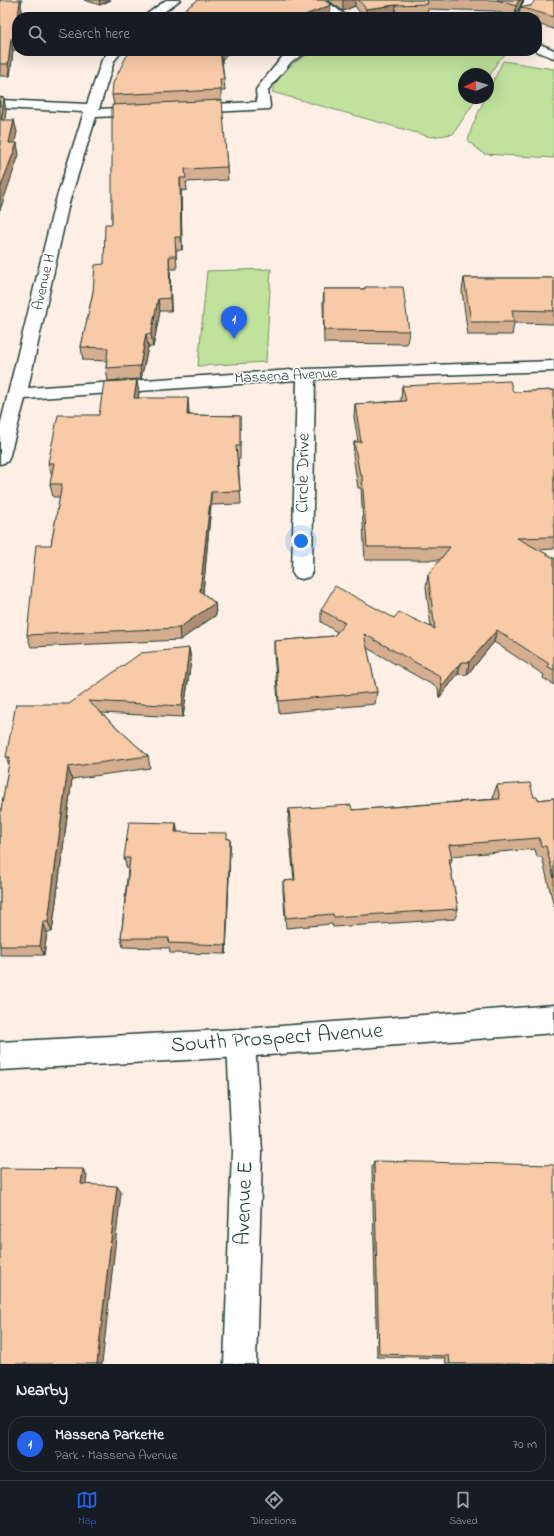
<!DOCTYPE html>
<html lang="en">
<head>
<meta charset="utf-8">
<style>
	body { margin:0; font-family:"Indie Flower",sans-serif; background:#20242c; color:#f1f3f6 }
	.compass { position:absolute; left:458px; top:68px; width:36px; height:36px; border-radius:50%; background:#171b24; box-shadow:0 4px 16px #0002; rotate:266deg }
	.you { position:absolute; left:301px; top:541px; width:14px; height:14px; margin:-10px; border:3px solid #fff; border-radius:50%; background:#1a73e8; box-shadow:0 0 0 6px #1a73e833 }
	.badge { display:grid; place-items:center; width:26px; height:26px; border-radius:50%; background:#2563eb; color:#fff; font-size:13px; font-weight:700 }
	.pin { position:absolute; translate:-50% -33px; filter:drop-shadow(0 1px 2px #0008) }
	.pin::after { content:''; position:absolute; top:21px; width:14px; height:12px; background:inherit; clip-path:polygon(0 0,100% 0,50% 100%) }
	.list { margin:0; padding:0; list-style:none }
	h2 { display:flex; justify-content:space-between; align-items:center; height:52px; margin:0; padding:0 16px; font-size:17px }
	h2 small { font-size:13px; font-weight:400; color:#9ea1a6 }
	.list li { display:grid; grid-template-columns:26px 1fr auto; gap:12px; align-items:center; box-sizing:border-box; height:56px; margin:0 8px 8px; padding:0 8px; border:1px solid #363941; border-radius:16px }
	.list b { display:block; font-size:15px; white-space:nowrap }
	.list p { margin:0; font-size:13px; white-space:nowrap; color:#9ea1a6 }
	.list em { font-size:13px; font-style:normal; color:#9ea1a6 }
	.icon { flex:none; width:22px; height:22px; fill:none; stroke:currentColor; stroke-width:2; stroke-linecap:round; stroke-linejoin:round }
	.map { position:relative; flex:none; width:554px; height:1364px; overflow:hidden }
	.search { position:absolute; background:#171b24; box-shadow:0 4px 16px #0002; left:12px; right:12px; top:12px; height:44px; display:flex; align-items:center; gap:10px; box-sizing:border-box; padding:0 14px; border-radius:16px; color:#9ea1a6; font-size:15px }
	.sheet { height:116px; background:#171b24 }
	nav { display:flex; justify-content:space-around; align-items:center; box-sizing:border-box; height:56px; border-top:1px solid #363941; background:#171b24; font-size:11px; color:#9ea1a6 }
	nav a { display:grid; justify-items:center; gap:2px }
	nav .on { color:#2563eb }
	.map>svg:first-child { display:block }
	.green { fill:#c0e29c; stroke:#709068 }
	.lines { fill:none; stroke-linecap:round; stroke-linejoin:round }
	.minor-casing { stroke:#1f3d34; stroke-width:3 }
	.major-casing { stroke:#1f3d34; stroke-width:3 }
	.minor { fill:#fff; fill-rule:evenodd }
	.major { fill:#fff; fill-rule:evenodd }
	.wall { fill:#d5ae90; stroke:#1f3d34 }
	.shaded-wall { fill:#ae8d75; stroke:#1f3d34 }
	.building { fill:#f8caa7; stroke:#1f3d34 }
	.labels { text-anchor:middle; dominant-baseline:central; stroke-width:3.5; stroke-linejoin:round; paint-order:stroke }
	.far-street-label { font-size:15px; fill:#1f3d34; stroke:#fff }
	.street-label { font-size:18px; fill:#1f3d34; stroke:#fff }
	.near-street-label { font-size:22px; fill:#1f3d34; stroke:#fff }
</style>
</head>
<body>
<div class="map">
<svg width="554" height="1364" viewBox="0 0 554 1364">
	<rect width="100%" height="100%" fill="#fdefe5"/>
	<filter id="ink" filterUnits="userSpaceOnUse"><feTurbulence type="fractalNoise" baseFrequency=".025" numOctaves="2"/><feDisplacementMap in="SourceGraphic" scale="8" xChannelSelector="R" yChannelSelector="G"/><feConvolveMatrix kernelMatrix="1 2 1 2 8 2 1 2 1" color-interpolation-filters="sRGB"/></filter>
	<g filter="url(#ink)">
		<!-- green -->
		<path class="green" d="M314 51H509L498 61 488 79V74H464V98H477L453 134 431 137 272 92C279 72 296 60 314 51Z
			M503 61 554 69V158L484 154 468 141 472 127 485 98H488V92Z
			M271 269 266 362 198 366 207 271Z"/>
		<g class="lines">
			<defs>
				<path id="minor" d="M166 0H180L157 17H143Z
					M311 0H325L348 17H334Z
					M525 0H537L528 17H516Z
					M537 43 554 50V58L536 51Z
					M109 51H122L114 61 99 109 142 107 149 111 142 115 96 117 69 203 28 388 306 369 554 361V371L315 379 312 572 309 577 302 579 295 577 292 572 297 380 25 399 9 458 7 462 0 464V426L55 203 84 112 0 108V100L87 104 102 60Z
					M294 51H309L291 62 268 90 270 106 269 109 192 113 185 109 192 105 257 102 256 90 258 87 283 56Z
					M241 1029 251 1033 255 1043 262 1151 256 1364H224L232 1151 227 1043 231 1033Z"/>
				<path id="major" d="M554 1005V1033L241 1057 0 1070V1042L241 1029Z"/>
			</defs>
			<!-- minor casing -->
			<use href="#minor" class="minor-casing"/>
			<!-- major casing -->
			<use href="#major" class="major-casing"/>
			<!-- minor -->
			<use href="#minor" class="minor"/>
			<!-- major -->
			<use href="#major" class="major"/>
		</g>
		<!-- wall -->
		<path class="wall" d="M0 0 21 6 22 11 21 17H17V50H13L10 76H0Z
			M84 0H111L100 5Z
			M328 0H523L515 17 494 11 428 9 427 16 363 17 355 6 343 11Z
			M554 0V29L537 24V17H519L520 7 531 6Z
			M222 60 224 79 225 91H221V100L227 167 228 180 186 182 187 190 181 191 182 250H176L177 269H170L171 311H160L153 347H148L141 379 108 381 106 368 107 361 83 360 81 347 93 292 104 264 112 224 114 105 112 95Z
			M464 278H554V324L514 323 512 335H468L462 291Z
			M365 287 409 331 407 344 324 343 323 302 324 289H365Z
			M402 386 513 392 554 390V549L538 550 554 558V685L543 678 544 675 494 642 467 675 458 674 439 698 438 688 367 648 377 692 375 704 279 713 274 653V641L334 636 337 632 321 622V610L394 618 431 627 426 587 428 575 440 560H365L361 488H358L353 455 354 442H358L354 417 355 404 401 401V399Z
			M139 393 138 398 189 411V415L240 416V459H238L241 504 211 505 203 593 215 603 216 615 180 640 31 647 27 635 51 545 60 497H53L50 484 52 476 48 463 99 415Z
			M189 648 191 660 183 717 101 713 148 756 150 768 72 779 52 932H47L44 955H0V816L9 765 6 757 69 704Z
			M497 785 534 797 538 800 554 798V907L542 857H537L535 849 451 856 452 859 450 865 458 909 455 919 333 927 332 924 286 928 283 891V881L294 880 288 820 289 809 352 810 494 799 493 796Z
			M176 823 177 832 230 839V849L226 954 170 953 169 948 123 947 121 938 128 869H127L124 858Z
			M374 1161 554 1364H446L445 1358 377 1357 372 1167Z"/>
		<!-- shaded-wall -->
		<path class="shaded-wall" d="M18 0H22L21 6 22 11 21 17H18Z
			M99 0H111L100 5Z
			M343 0H355V6L343 11Z
			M519 0H523L515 17 516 6Z
			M331 5 330 16 328 17H300Z
			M396 5 395 17H365L366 9Z
			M17 26V46L16 38Z
			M11 39 13 50 10 76 8 64Z
			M220 51H230L221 61Z
			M4 98 6 110 4 133 1 120Z
			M14 120 17 132 12 156 9 143Z
			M17 143 19 155 0 210V189Z
			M180 178 181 191 182 250 181 237Z
			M169 256 170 269 171 311 170 298Z
			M158 299 160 311 153 347 151 334Z
			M146 334 148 347 141 379 140 366Z
			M137 380 139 393 135 411 134 398Z
			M188 398 189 411 188 428 187 415Z
			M211 492V505L202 603 200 591Z
			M215 603 216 615 180 640 179 628Z
			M497 630 494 642 467 675 469 662Z
			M189 648 191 660 183 717 182 706Z
			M461 662 458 674 439 698 442 686Z
			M68 767 72 779 52 932 48 922Z
			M176 823 178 834 175 832Z
			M230 839V849L226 954V945Z
			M43 922 47 932 44 955 40 946Z
			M83 1169 87 1176 85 1190 81 1184Z
			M117 1186 121 1192 102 1364H97Z"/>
		<!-- building -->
		<path class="building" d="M0 0H20L18 17H17V26L16 38 11 39 8 64H0Z
			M198 0H324L331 5 300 17H174Z
			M359 0H427L428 4 396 5 366 9Z
			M497 0H519L516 6Z
			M535 0H554V17L520 7 531 6Z
			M132 51H220L224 79H220L221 90 112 95 113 83 126 57Z
			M0 97 4 98 1 120H14L9 143H17L0 189Z
			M222 100 227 167 185 169 186 178H180L181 237H175L176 256H169L170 298 158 299 151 334H146L140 366 106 368 108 348 81 347 93 292 95 265 104 264 105 224H112V105Z
			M464 278H554V311L512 310 514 322H471Z
			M365 287H403L409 331 324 330V289H365Z
			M137 380 134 398H188L187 415 240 416V446H236L240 491 211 492 200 591 215 603 179 628 27 635 36 545H51L62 484H50L54 463H48L58 415H99L104 382Z
			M510 381 513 392 554 390V537L517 538 554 558V670L547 666 549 664 497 630 469 662H461L442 686 440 676 364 634 377 692 279 701 274 641 334 636 345 623 321 610 335 586 394 618 399 612 435 629 428 575 450 547H367L362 475H360L354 442H361L355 404 406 401 402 386Z
			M189 648 182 706 88 701 148 756 68 767 48 922H43L40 946H0V816L10 757H6L16 704H69L141 653Z
			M530 783 534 797H537L538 800 554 798V878L546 846H541L539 838 449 845 452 859H449L458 909 334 917 333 914 286 918 283 881 295 880 289 809 351 805 352 810 500 799 497 785Z
			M129 822 176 823 175 832 227 833V839H230L226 945 168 943 169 938H121L130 858H124Z
			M374 1161 554 1165V1364H450L449 1356 379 1354Z
			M0 1168 83 1169 81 1184 117 1186 97 1364H0Z"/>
	</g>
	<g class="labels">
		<!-- far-street labels -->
		<g class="far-street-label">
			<text transform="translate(44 282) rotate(-77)">Avenue H</text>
			<text transform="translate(286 376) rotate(-3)">Massena Avenue</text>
		</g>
		<!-- street labels -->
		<g class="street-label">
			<text transform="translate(304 473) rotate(-89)">Circle Drive</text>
		</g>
		<!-- near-street labels -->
		<g class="near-street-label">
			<text transform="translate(277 1039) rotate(-4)">South Prospect Avenue</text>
			<text transform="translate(245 1203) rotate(-88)">Avenue E</text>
		</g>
	</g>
</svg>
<svg class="compass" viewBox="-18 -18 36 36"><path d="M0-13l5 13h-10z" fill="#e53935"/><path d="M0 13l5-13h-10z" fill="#9ea1a6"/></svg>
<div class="you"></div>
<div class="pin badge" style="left:234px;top:339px">1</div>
<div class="search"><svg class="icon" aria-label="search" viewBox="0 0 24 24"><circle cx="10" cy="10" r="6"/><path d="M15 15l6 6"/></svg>Search here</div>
</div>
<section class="sheet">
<h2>Nearby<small></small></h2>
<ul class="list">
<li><span class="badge">1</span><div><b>Massena Parkette</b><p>Park · Massena Avenue</p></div><em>70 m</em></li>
</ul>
</section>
<nav>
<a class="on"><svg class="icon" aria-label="map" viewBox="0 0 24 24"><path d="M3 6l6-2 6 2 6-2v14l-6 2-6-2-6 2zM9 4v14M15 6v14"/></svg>Map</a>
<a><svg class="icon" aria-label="directions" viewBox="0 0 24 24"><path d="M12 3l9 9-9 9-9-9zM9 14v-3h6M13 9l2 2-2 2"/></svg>Directions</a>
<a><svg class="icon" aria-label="saved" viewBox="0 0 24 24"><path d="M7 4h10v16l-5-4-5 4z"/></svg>Saved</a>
</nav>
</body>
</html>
